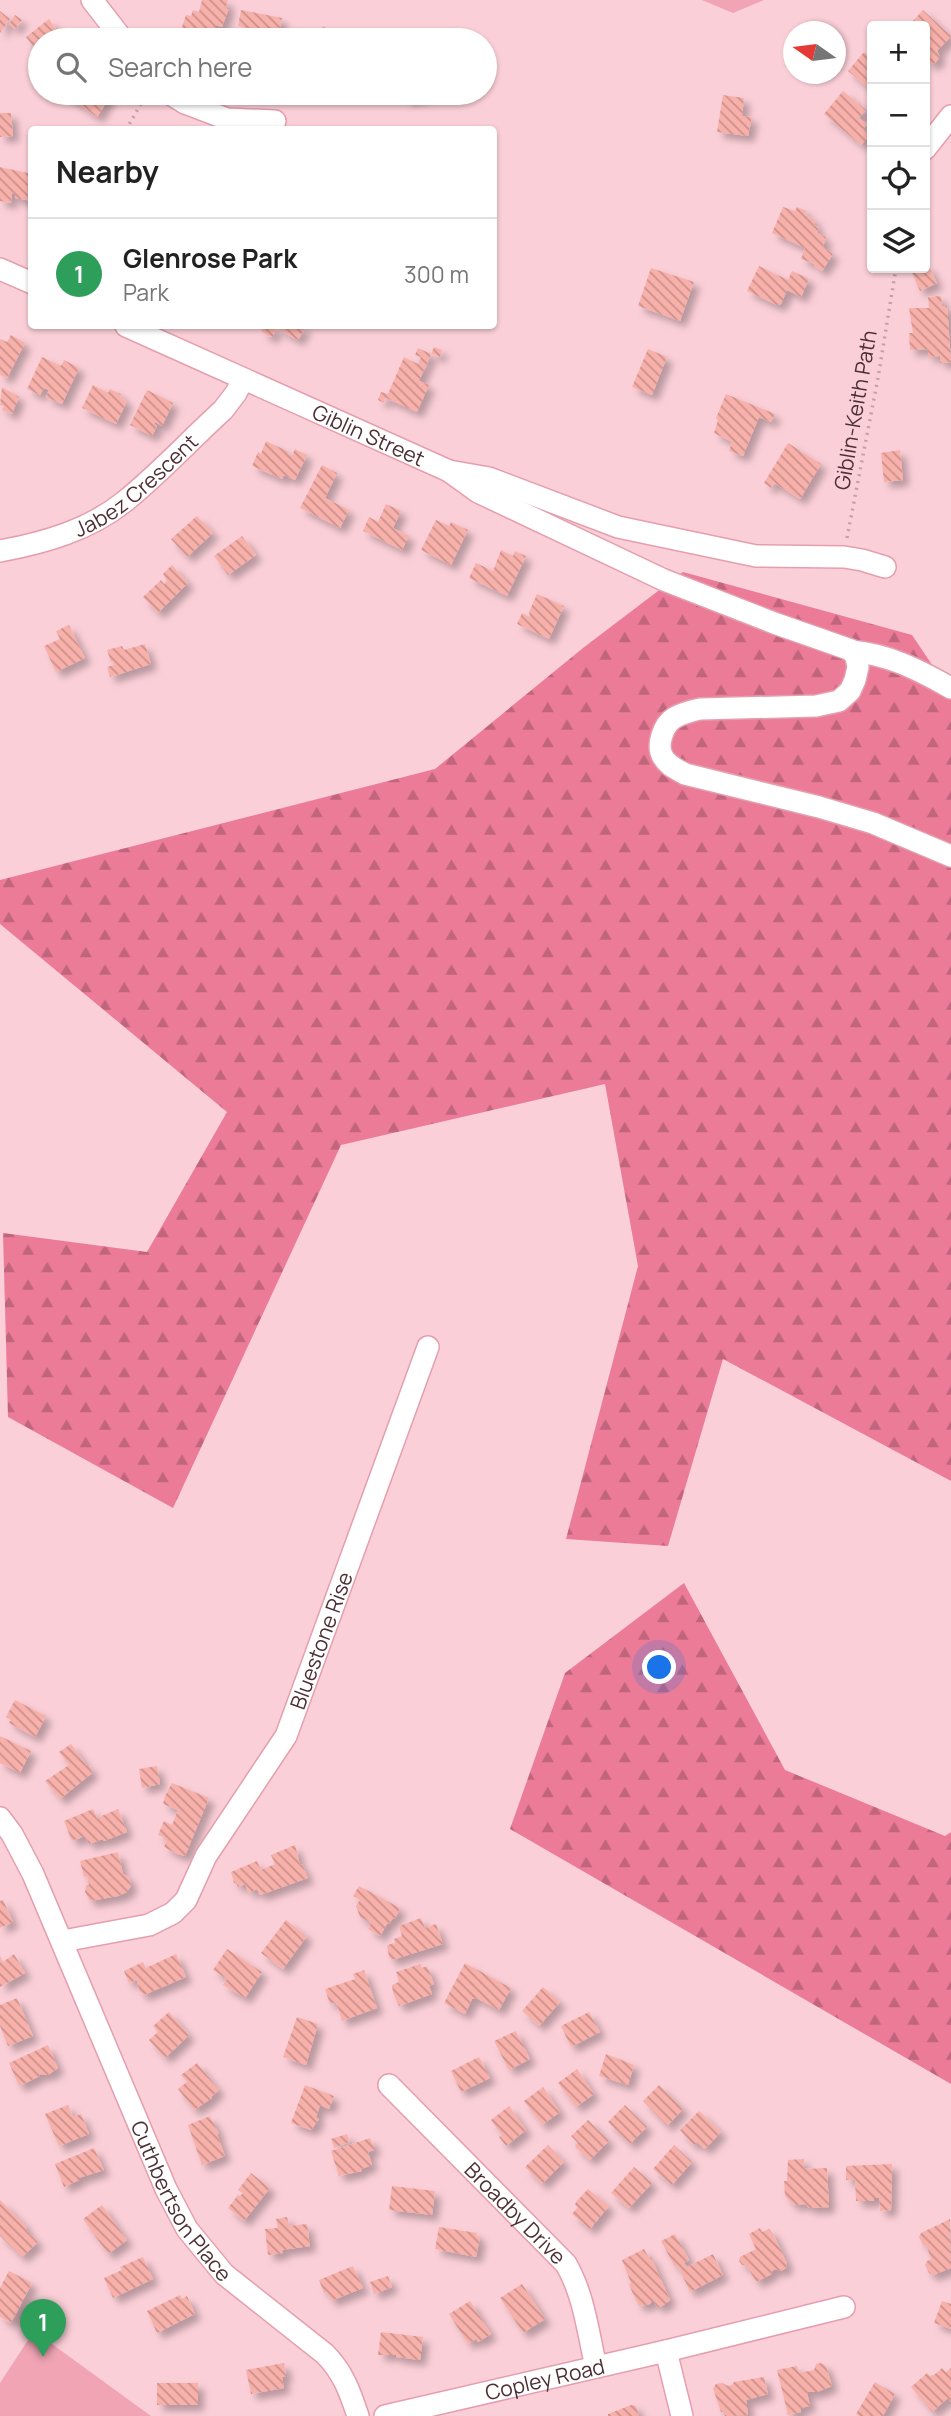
<!DOCTYPE html>
<html lang="en">
<head>
<meta charset="utf-8">
<style>
	body { margin:0; font-family:Manrope,sans-serif; background:#f6f6f6; color:#222 }
	.controls { position:absolute; right:21px; top:21px; display:grid; overflow:hidden; border-radius:7px; box-shadow:0 2px 5px #0004 }
	.controls button { width:63px; height:63px; display:grid; place-items:center; padding:0; border:0; border-bottom:2px solid #e0e0e0; background:#fff; color:#222; font:35px sans-serif }
	.compass { position:absolute; left:783px; top:21px; width:63px; height:63px; border-radius:50%; background:#fff; box-shadow:0 2px 5px #0004; rotate:284deg }
	.you { position:absolute; left:660px; top:1668px; width:24px; height:24px; margin:-18px; border:5px solid #fff; border-radius:50%; background:#1a73e8; box-shadow:0 0 0 10px #1a73e833 }
	.badge { display:grid; place-items:center; width:46px; height:46px; border-radius:50%; background:#b45309; color:#fff; font-size:23px; font-weight:700 }
	.pin { position:absolute; translate:-50% -58px; filter:drop-shadow(0 2px 4px #0008) }
	.pin::after { content:''; position:absolute; top:37px; width:24px; height:21px; background:inherit; clip-path:polygon(0 0,100% 0,50% 100%) }
	.list { margin:0; padding:0; list-style:none }
	h2 { display:flex; justify-content:space-between; align-items:center; height:91px; margin:0; padding:0 28px; font-size:30px }
	h2 small { font-size:23px; font-weight:400; color:#767676 }
	.list li { display:grid; grid-template-columns:46px 1fr auto; gap:21px; align-items:center; box-sizing:border-box; height:112px; padding:0 28px; border-top:2px solid #e0e0e0 }
	.list b { display:block; font-size:26px; white-space:nowrap }
	.list p { margin:0; font-size:23px; white-space:nowrap; color:#767676 }
	.list em { font-size:23px; font-style:normal; color:#767676 }
	.icon { flex:none; width:38px; height:38px; fill:none; stroke:currentColor; stroke-width:2; stroke-linecap:round; stroke-linejoin:round }
	.map { position:relative; flex:none; width:951px; height:2416px; overflow:hidden }
	.search { position:absolute; background:#fff; box-shadow:0 2px 5px #0004; left:28px; top:28px; width:469px; height:77px; display:flex; align-items:center; gap:18px; box-sizing:border-box; padding:0 24px; border-radius:38px; color:#767676; font-size:26px }
	.panel { position:absolute; background:#fff; box-shadow:0 2px 5px #0004; left:28px; top:126px; width:469px; height:203px; border-radius:7px }
	.map>svg:first-child { display:block }
	.forest { fill:url(#forest-firs) }
	.park { fill:#f0a4b4 }
	.building { fill:url(#building-back-hatch); filter:url(#shadow) }
	.lines { fill:none; stroke-linecap:round; stroke-linejoin:round }
	.minor-casing { stroke:#e49fae; stroke-width:24 }
	.path { stroke:#c69fa7; stroke-width:3.5; stroke-dasharray:2 5; stroke-linecap:butt }
	.minor { stroke:#fff; stroke-width:21 }
	.labels { text-anchor:middle; dominant-baseline:central; stroke-width:6; stroke-linejoin:round; paint-order:stroke }
	.street-label { font-size:21px; fill:#4c3036; stroke:#fbcfd8 }
</style>
</head>
<body>
<div class="map">
<svg width="951" height="2416" viewBox="0 0 951 2416">
	<defs>
		<pattern id="forest-firs" width="22" height="20" patternUnits="userSpaceOnUse" patternTransform="scale(1.75)"><rect width="22" height="20" fill="#eb7b97"/><path d="M5 1l3.5 6h-7zM16 11l3.5 6h-7z" fill="#c1657c"/></pattern>
		<pattern id="building-back-hatch" width="6" height="6" patternUnits="userSpaceOnUse" patternTransform="scale(1.75)"><rect width="6" height="6" fill="#f8b1aa"/><path d="M-1 5l2 2M0 0l6 6M5-1l2 2" fill="none" stroke="#cb908b"/></pattern>
		<filter id="shadow"><feDropShadow dx="6" dy="6" stdDeviation="3.5" flood-color="#0004"/></filter>
	</defs>
	<rect width="100%" height="100%" fill="#fbcfd8"/>
	<!-- forest -->
	<path class="forest" d="M683 572 912 635 951 693V1481L723 1359 668 1546 566 1539 638 1266 605 1084 341 1145 173 1508 8 1417 3 1233 147 1252 227 1112 0 924V880L435 769 583 648Z
		M684 1583 785 1770 945 1836 951 1832V2084L510 1829 565 1673Z"/>
	<!-- park -->
	<path class="park" d="M702 0H764L733 13Z
		M34 2331 151 2416H0V2383Z"/>
	<!-- building -->
	<path class="building" d="M202 0H228L226 7 229 8 222 27 215 25 213 40 178 39 186 15 191 16 193 10 199 12Z
		M241 10 282 18 278 40H260L242 37 244 27 238 26Z
		M923 10 951 36 937 51 940 57 934 64H930L925 59V26H908Z
		M0 11 10 19 0 33Z
		M15 15 22 20 15 29 9 24Z
		M49 19 58 32 52 36 56 40H40V56L26 37Z
		M324 26 336 40H308Z
		M864 52 869 56 872 52V91L848 71Z
		M843 91 866 110 859 118 867 124 863 129 870 135 861 145 824 114Z
		M62 93H103L110 97 97 117Z
		M408 93H424L421 99 414 95 411 101 405 98Z
		M723 95 744 98 742 116 752 117 748 136 717 132Z
		M0 113H11L13 136 0 137Z
		M0 167 32 174V201L15 198V194L12 193 11 203 0 201Z
		M783 207 795 211 797 207 807 211 805 215 816 220 813 225 819 227 817 233 826 237 823 247 833 254 822 271 814 266 815 264 801 259 805 248 772 233Z
		M928 265 937 283 920 291 912 273Z
		M759 266 788 280 792 271 809 279 801 297 787 290 781 304 777 305 747 291Z
		M651 268 694 282 680 321 638 306Z
		M941 296 942 306H947L951 362 940 363V356L928 357V349L910 350 909 333H913L909 308H929L928 297Z
		M264 326H306L298 340 276 328 273 337 268 336 261 331Z
		M11 335 25 343 7 378 0 375V339L7 342Z
		M434 347 442 350 440 357 431 354Z
		M418 348 431 354 419 381 429 385 417 412 386 398 384 403 378 400 381 392 388 394 404 357 418 364 421 357 415 355Z
		M648 349 667 357 652 395 632 387Z
		M42 357 61 366 64 360 79 368 62 404 46 397 49 390 44 388 40 395 27 389Z
		M93 385 108 393 110 389 121 394 120 397 127 401 116 424 82 408Z
		M2 387 19 397 12 414 2 410 4 406 0 405Z
		M147 390 173 403 162 426 155 422 154 424 157 426 152 436 130 425Z
		M726 394 775 414 771 422 759 417 743 456 729 451 732 442 714 433 718 420 716 418Z
		M266 441 289 452 288 454 292 456 295 449 307 455 295 480 284 475 282 479 252 466 258 452 261 454Z
		M788 443 821 464 800 499 774 483 771 488 764 483Z
		M900 450 903 480 884 482 881 453Z
		M322 465 337 473 325 498 349 510 340 528 300 508Z
		M386 504 401 511 393 528 409 536 402 550 363 531 369 517 378 522Z
		M197 516 213 533 187 557 171 539Z
		M436 520 449 526 451 522 468 530 451 565 421 550Z
		M242 536 256 555 228 575 214 556Z
		M501 550 513 556 515 551 526 556 507 596 469 578 476 563 493 571Z
		M172 565 188 583 158 613 143 597 161 580 164 584 167 581 163 574Z
		M537 594 564 606 549 639 517 624 522 613 530 617 529 612Z
		M69 625 85 658 56 672 44 646 60 639 56 631Z
		M145 644 151 664 110 677 107 667 114 665 113 661 111 662 107 650 122 646 124 650Z
		M15 1700 46 1716 35 1737 9 1723 11 1720 6 1717Z
		M0 1736 31 1751 20 1773 0 1763Z
		M71 1744 87 1766H90L92 1773 60 1799 45 1781 69 1765 59 1752Z
		M157 1766 160 1784 142 1788 139 1769Z
		M172 1783 209 1798 185 1856 177 1854 164 1847 166 1842 163 1837 158 1835 164 1821 172 1825 178 1810 163 1804 165 1796Z
		M93 1809 97 1818 118 1809 127 1832 104 1841 103 1839 89 1844 85 1836 72 1841 64 1821Z
		M295 1845 300 1865 302 1864 308 1878 260 1895 257 1889 249 1893 245 1884 238 1887 236 1883H234L231 1872 257 1861 261 1870 275 1864 271 1855Z
		M118 1852 123 1874 129 1877 131 1886 127 1892 118 1896 90 1901 85 1892 86 1885H89L87 1876 84 1877 80 1861Z
		M359 1886 400 1908 395 1919 393 1918 389 1924H387L380 1936 368 1929 371 1923 360 1917 356 1906 360 1900 353 1896Z
		M3 1900 13 1922 0 1928V1901Z
		M421 1918 425 1928 436 1924 443 1944 392 1960 389 1957 387 1945 395 1943 394 1939 402 1936 399 1926Z
		M286 1920 307 1936 283 1969 261 1953Z
		M227 1949 262 1972 245 1998 223 1985 227 1979 213 1970Z
		M14 1954 25 1973 0 1987V1956L3 1962Z
		M176 1954 186 1977 144 1995 139 1991 137 1980 129 1983 124 1971 143 1962 146 1968Z
		M465 1963 511 1988 499 2010 476 1998 472 1999 465 2014 444 2003Z
		M420 1964 422 1968 427 1966 434 1984 429 1986 432 1994 399 2006 393 1993 392 1985 399 1982 396 1972Z
		M364 1970 377 2008 342 2021 336 2002 330 2004 325 1989 355 1979 353 1974Z
		M543 1987 560 2002 539 2026 522 2011Z
		M17 1998 33 2036 8 2046 0 2026V2005Z
		M169 2012 189 2035 165 2058 149 2040 158 2032 153 2026Z
		M589 2012 600 2032 571 2047 561 2026Z
		M297 2017 318 2024 306 2065 283 2057Z
		M516 2031 530 2059 509 2070 494 2041Z
		M48 2045 58 2068 48 2075 39 2074 40 2076 19 2086 9 2063Z
		M606 2054 634 2065 628 2085 599 2076Z
		M479 2057 490 2078 461 2092 451 2071Z
		M197 2063 219 2090 211 2097 212 2098 194 2110 178 2089 187 2082 181 2075Z
		M577 2069 594 2094 576 2107 558 2083Z
		M305 2085 334 2096 329 2109 320 2105 316 2118 319 2119 311 2130 291 2123Z
		M659 2085 683 2109 667 2126 643 2101Z
		M543 2087 560 2112 542 2125 524 2101Z
		M68 2105 73 2117 81 2114 89 2134 59 2146 45 2114Z
		M625 2105 647 2127 630 2144 608 2122Z
		M509 2106 526 2130 506 2146 499 2137 502 2135 491 2120Z
		M699 2111 721 2132 705 2149 697 2142 695 2145 691 2143 680 2130Z
		M210 2116 219 2134H217L225 2156 202 2165 188 2125Z
		M588 2120 609 2141 590 2160 576 2148 575 2145 578 2143 571 2136Z
		M347 2134 350 2142 334 2148 331 2139Z
		M370 2138 374 2147V2150L368 2152 372 2165 361 2169 362 2171 339 2176 331 2151Z
		M548 2145 564 2162 542 2184 525 2167Z
		M674 2145 692 2162 672 2185 653 2169Z
		M94 2148 104 2170 79 2178V2180L64 2187 55 2164Z
		M804 2159V2169L827 2168 829 2207 809 2208 806 2204 794 2205 785 2196 784 2181H787L788 2160Z
		M892 2164 891 2210 880 2211 879 2198H874V2201H856L855 2180H846V2166Z
		M634 2167 652 2183 629 2208 611 2193Z
		M251 2173 270 2188 244 2221 228 2208 238 2195 240 2196 243 2193 238 2190Z
		M392 2186 435 2191 432 2215 389 2210Z
		M588 2189 609 2206 590 2229 572 2214 578 2207 575 2205 576 2202Z
		M0 2200 27 2227 25 2229 38 2242 22 2257 0 2236Z
		M102 2205 127 2240 108 2254 83 2219Z
		M287 2217 289 2226 307 2224 310 2246 282 2250 283 2253 268 2255 265 2229 278 2228 276 2219Z
		M950 2219 951 2268 933 2275 929 2273 925 2265 927 2261 931 2259 927 2247 923 2245 919 2237 921 2233Z
		M439 2227 477 2233 476 2236 480 2237 476 2257 435 2249Z
		M760 2228 762 2232 769 2229 773 2234 787 2263 786 2268 781 2271 775 2269 771 2272 772 2274 756 2282 747 2266 742 2265 739 2261 740 2257 756 2249 749 2234Z
		M675 2234 689 2260 684 2263 687 2267 713 2254 723 2275 690 2292 678 2266 675 2267 661 2241Z
		M644 2249 649 2258 651 2257 670 2300 662 2306 657 2307 653 2299 650 2304 639 2306 629 2285 631 2283 622 2260Z
		M143 2257 153 2279 113 2298 104 2278 122 2270 120 2267Z
		M353 2266 363 2288 331 2301 327 2292 324 2293 319 2280Z
		M9 2271 32 2283 11 2323 0 2317V2288Z
		M388 2276 392 2287 374 2294 370 2282Z
		M522 2284 545 2319 523 2333 500 2298Z
		M180 2295 182 2299 187 2296 195 2314 157 2333 147 2311Z
		M470 2301 491 2334 478 2342 476 2339 468 2344 449 2314Z
		M942 2301 951 2304V2329L934 2323Z
		M381 2332 423 2337 420 2360 396 2357V2355H378Z
		M284 2363 286 2377H282L284 2388 251 2394 246 2370Z
		M821 2363 826 2366 832 2386 817 2392H807L810 2406 800 2408 801 2412 788 2415 777 2370 797 2366 799 2373 814 2370 816 2364Z
		M942 2368 946 2372 951 2368V2402L948 2398 932 2412 911 2387 927 2373 930 2376 934 2375Z
		M764 2377 768 2394 746 2400 748 2415 725 2416 724 2412H721L713 2388 716 2384 722 2383 728 2386 732 2385 734 2382Z
		M875 2382 895 2394 883 2416H859L856 2414Z
		M157 2383H198V2405H157Z
		M631 2405 636 2406 639 2416H608V2414Z"/>
	<g class="lines">
		<defs>
			<g id="minor">
				<path d="M92 0 123 40"/>
				<path d="M169 93 185 103 227 119 275 121"/>
				<path d="M925 149 951 116"/>
				<path d="M0 269 32 283"/>
				<path id="s1" d="M126 326 449 471 489 478 618 527 756 556 844 557 862 560 885 567"/>
				<path d="M449 471 478 492 664 580 774 623 851 650 856 657 858 667 855 680 850 691 839 701 816 706 700 709C691 711 682 713 674 718 663 725 656 746 663 757 668 766 677 769 685 774L819 807 873 823 951 856"/>
				<path id="s2" d="M0 551C44 543 89 530 124 502 159 474 190 440 223 410L236 393 243 379"/>
				<path d="M851 651C888 654 919 670 951 688"/>
				<path id="s3" d="M0 1818 12 1834 33 1874 166 2189 187 2229 224 2274 325 2354C343 2372 350 2392 358 2416"/>
				<path id="s4" d="M63 1941 149 1925 173 1913 186 1900 206 1856 286 1736 428 1347"/>
				<path id="s5" d="M389 2085 566 2264C584 2295 588 2332 596 2367"/>
				<path d="M666 2351 682 2416"/>
				<path id="s6" d="M385 2416 666 2351 844 2307"/>
			</g>
		</defs>
		<!-- minor casing -->
		<use href="#minor" class="minor-casing"/>
		<!-- path -->
		<path class="path" d="M126 130 147 93
			M847 538 878 378 896 268"/>
		<!-- minor -->
		<use href="#minor" class="minor"/>
	</g>
	<g class="labels">
		<!-- street labels -->
		<g class="street-label">
			<text transform="translate(855 410) rotate(-80)">Giblin-Keith Path</text>
			<text stroke="none"><textPath href="#s1" startOffset="266">Giblin Street</textPath></text>
			<text stroke="none"><textPath href="#s2" startOffset="154">Jabez Crescent</textPath></text>
			<text stroke="none"><textPath href="#s4" startOffset="427">Bluestone Rise</textPath></text>
			<text stroke="none"><textPath href="#s3" startOffset="425">Cuthbertson Place</textPath></text>
			<text stroke="none"><textPath href="#s5" startOffset="180">Broadby Drive</textPath></text>
			<text stroke="none"><textPath href="#s6" startOffset="164">Copley Road</textPath></text>
		</g>
	</g>
</svg>
<div class="controls">
<button>+</button>
<button>−</button>
<button><svg class="icon" aria-label="locate" viewBox="0 0 24 24"><circle cx="12" cy="12" r="6"/><path d="M12 2v4M12 18v4M2 12h4M18 12h4"/></svg></button>
<button><svg class="icon" aria-label="layers" viewBox="0 0 24 24"><path d="M12 4l9 5-9 5-9-5zM3 14l9 5 9-5"/></svg></button>
</div>
<svg class="compass" viewBox="-18 -18 36 36"><path d="M0-13l5 13h-10z" fill="#e53935"/><path d="M0 13l5-13h-10z" fill="#767676"/></svg>
<div class="you"></div>
<div class="pin badge" style="left:43px;top:2357px;background:#2e9e5b">1</div>
<div class="search"><svg class="icon" aria-label="search" viewBox="0 0 24 24"><circle cx="10" cy="10" r="6"/><path d="M15 15l6 6"/></svg>Search here</div>
<section class="panel">
<h2>Nearby<small></small></h2>
<ul class="list">
<li><span class="badge" style="background:#2e9e5b">1</span><div><b>Glenrose Park</b><p>Park</p></div><em>300 m</em></li>
</ul>
</section>
</div>
</body>
</html>
